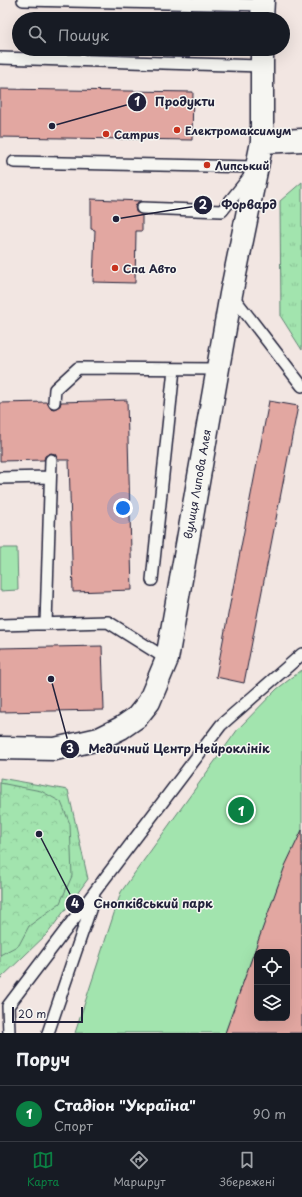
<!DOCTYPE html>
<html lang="uk">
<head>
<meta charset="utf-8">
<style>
	body { margin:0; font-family:"Playpen Sans",sans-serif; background:#20242c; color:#f1f3f6 }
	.controls { position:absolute; right:12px; bottom:12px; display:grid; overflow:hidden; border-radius:8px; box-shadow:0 4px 16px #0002 }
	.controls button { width:36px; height:36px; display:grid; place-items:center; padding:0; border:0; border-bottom:1px solid #363941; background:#171b24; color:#f1f3f6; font:20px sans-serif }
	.scale { position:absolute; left:12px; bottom:10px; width:71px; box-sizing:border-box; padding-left:4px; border:2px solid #22223b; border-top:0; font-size:11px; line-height:14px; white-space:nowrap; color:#22223b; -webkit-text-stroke:3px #f6f6f2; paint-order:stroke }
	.you { position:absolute; left:123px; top:508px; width:14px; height:14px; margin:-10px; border:3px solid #fff; border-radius:50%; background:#1a73e8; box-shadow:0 0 0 6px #1a73e833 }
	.badge { display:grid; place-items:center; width:26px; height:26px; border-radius:50%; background:#0b8043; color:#fff; font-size:13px; font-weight:700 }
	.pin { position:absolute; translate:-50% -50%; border:2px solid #fff; box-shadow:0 1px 4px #0006 }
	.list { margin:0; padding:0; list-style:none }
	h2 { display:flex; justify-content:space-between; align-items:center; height:52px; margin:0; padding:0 16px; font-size:17px }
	h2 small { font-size:13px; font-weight:400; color:#9ea1a6 }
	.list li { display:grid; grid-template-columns:26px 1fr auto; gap:12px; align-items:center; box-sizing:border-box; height:56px; padding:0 16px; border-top:1px solid #363941 }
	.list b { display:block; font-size:15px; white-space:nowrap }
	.list p { margin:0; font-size:13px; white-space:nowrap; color:#9ea1a6 }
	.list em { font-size:13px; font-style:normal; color:#9ea1a6 }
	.icon { flex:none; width:22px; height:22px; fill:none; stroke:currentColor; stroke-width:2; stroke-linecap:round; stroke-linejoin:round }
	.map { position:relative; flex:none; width:302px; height:1033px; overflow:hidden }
	.search { position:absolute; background:#171b24; box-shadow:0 4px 16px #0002; left:12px; right:12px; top:12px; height:44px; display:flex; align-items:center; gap:10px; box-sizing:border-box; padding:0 14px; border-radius:22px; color:#9ea1a6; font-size:15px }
	.sheet { height:108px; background:#171b24 }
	nav { display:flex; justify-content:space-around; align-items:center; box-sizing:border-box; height:56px; border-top:1px solid #363941; background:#171b24; font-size:11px; color:#9ea1a6 }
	nav a { display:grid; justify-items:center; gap:2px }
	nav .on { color:#0b8043 }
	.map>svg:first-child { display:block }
	.grass { fill:url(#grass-tufts); stroke:#628374 }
	.forest { fill:url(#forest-crowns); stroke:#628374 }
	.garden { fill:#a2e4ae; stroke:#628374; fill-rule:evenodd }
	.building { fill:#e2a7a1; stroke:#22223b; fill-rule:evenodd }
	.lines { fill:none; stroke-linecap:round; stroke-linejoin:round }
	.lane-casing { stroke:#22223b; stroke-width:14 }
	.secondary-casing { stroke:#22223b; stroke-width:25 }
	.lane { stroke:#f6f6f2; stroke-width:11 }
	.secondary { stroke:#f6f6f2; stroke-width:22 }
	.poi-dot { fill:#c8321e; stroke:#f6f6f2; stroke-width:1.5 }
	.labels { text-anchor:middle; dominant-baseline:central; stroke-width:3; stroke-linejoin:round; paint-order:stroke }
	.poi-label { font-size:11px; font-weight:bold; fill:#22223b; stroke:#f6f6f2; text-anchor:start }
	.street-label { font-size:11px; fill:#22223b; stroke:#f6f6f2 }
	.leader { fill:none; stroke:#22223b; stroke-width:1.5 }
	.callout-dot { fill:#22223b; stroke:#f6f6f2; stroke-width:1.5 }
	.mark-label { font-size:12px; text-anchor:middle; font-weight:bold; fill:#fff }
	.callout-label { font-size:12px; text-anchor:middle; font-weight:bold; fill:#22223b; stroke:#f6f6f2; stroke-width:3; stroke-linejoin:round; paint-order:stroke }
</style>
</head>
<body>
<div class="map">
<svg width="302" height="1033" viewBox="0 0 302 1033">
	<defs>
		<pattern id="grass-tufts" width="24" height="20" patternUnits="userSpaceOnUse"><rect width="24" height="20" fill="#a2e4ae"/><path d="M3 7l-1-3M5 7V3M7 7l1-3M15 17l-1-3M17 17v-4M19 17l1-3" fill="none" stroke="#8bc397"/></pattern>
		<pattern id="forest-crowns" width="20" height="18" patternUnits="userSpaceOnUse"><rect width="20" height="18" fill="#a2e4ae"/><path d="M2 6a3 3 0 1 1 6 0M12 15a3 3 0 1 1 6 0" fill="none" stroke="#8bc397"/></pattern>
	</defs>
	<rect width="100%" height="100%" fill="#f2e6e2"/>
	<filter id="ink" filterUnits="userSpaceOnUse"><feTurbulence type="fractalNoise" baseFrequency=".025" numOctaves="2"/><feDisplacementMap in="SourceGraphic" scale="8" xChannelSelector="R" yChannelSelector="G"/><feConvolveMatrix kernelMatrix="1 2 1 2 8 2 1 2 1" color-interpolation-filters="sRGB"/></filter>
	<g filter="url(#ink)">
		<!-- grass -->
		<path class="grass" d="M302 182V350L281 317 280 201Z
			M0 778 68 790 88 879 48 933 0 979Z"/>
		<!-- forest -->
		<path class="forest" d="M0 783 41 791 61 802 70 824 72 876 60 903 29 926 19 945 0 955Z"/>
		<!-- garden -->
		<path class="garden" d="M0 548H17L18 590 0 591Z
			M302 670V1033H75L121 892 238 729 277 689ZM257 952H287V1018H257Z"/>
		<!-- building -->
		<path class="building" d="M0 89 193 92 192 140 0 137Z
			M91 199 142 201 138 202 135 207 136 212 142 215V231H136L135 283 93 282 95 230 91 229Z
			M127 400 132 590 73 592 69 460H58L55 454 51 453 45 456 44 460 0 461V403L47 402 50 408 54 409 60 406 61 402Z
			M269 401 298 406 244 683 216 677Z
			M102 646 104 710 0 712V648Z
			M302 830V1033H225L285 866ZM257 952H287V1018H257Z"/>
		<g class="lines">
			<defs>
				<path id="lane" d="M23 0 263 5
					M0 58 262 66
					M14 162 257 167
					M142 208 222 211 250 176
					M231 294 302 386
					M54 402 55 389 78 368 217 369
					M0 478 50 477
					M152 580 174 369
					M46 624 51 460
					M0 625 108 622 167 659
					M9 1033 8 1006 221 725 302 654
					M48 1033 94 898"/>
				<path id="secondary" d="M262 19 263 0
					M262 49V142
					M0 748 55 749 99 739 121 728 137 717 149 702 167 659 231 294 262 142 302 140"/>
			</defs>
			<!-- lane casing -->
			<use href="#lane" class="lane-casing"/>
			<!-- secondary casing -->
			<use href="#secondary" class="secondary-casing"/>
			<!-- lane -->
			<use href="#lane" class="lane"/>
			<!-- secondary -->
			<use href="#secondary" class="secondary"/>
		</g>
	</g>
	<!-- markers -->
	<g class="poi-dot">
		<circle cx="177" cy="130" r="4"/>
		<circle cx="106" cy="134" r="4"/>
		<circle cx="207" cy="165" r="4"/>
		<circle cx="115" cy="268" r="4"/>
	</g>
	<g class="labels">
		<!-- poi labels -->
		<g class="poi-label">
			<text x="185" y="130">Електромаксимум</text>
			<text x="114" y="134">Campus</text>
			<text x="215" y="165">Липський</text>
			<text x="123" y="268">Спа Авто</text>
		</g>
		<!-- street labels -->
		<g class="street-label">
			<text transform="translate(197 484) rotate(-80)">вулиця Липова Алея</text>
		</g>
	</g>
	<!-- callouts -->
	<path class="leader" d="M52 126L137 102M116 219L203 205M51 679L70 749M39 834L75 904"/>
	<g class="callout-dot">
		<circle cx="52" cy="126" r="4"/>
		<circle cx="116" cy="219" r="4"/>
		<circle cx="51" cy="679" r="4"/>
		<circle cx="39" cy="834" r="4"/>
		<circle cx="137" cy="102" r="10"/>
		<circle cx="203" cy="205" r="10"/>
		<circle cx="70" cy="749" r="10"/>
		<circle cx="75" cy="904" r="10"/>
	</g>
	<g class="mark-label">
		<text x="137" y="106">1</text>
		<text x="203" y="209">2</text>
		<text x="70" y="753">3</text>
		<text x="75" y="908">4</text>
	</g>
	<g class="callout-label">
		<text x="185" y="106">Продукти</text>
		<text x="249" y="209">Форвард</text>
		<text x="179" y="753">Медичний Центр Нейроклінік</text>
		<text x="153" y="908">Снопківський парк</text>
	</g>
</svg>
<div class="controls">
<button><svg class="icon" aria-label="locate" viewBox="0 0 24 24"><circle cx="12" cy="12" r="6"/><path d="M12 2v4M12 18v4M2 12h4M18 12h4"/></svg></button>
<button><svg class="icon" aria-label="layers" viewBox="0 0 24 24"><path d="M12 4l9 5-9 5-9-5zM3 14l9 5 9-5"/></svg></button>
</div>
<div class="scale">20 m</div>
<div class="you"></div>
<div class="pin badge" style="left:241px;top:810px">1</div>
<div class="search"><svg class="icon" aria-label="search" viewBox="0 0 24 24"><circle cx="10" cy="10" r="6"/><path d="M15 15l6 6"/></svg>Пошук</div>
</div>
<section class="sheet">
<h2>Поруч<small></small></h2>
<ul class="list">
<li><span class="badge">1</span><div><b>Стадіон &quot;Україна&quot;</b><p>Спорт</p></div><em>90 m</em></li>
</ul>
</section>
<nav>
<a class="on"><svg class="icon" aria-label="map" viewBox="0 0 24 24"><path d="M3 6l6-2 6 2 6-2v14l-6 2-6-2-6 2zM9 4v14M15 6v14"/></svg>Карта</a>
<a><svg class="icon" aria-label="directions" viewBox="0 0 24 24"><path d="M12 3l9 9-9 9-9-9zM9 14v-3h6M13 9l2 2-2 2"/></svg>Маршрут</a>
<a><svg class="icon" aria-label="saved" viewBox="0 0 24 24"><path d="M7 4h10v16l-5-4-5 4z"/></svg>Збережені</a>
</nav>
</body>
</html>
